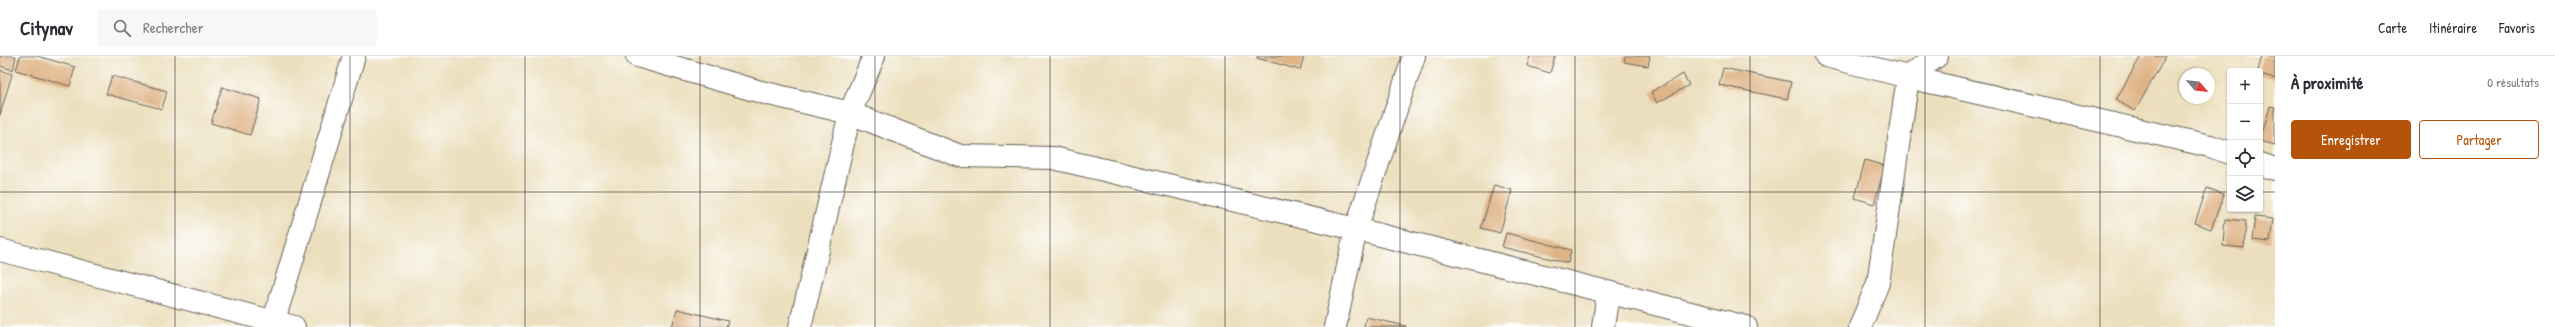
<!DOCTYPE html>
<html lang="fr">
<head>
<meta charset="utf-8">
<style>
	body { margin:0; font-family:"Patrick Hand",sans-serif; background:#f7f7f7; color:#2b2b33 }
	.controls { position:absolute; right:12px; top:12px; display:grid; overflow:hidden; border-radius:4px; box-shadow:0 1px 3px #0004 }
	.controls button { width:36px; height:36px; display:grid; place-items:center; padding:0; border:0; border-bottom:1px solid #e1e1e2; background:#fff; color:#2b2b33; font:20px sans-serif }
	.compass { position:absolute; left:2179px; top:12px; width:36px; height:36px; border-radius:50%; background:#fff; box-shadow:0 1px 3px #0004; rotate:118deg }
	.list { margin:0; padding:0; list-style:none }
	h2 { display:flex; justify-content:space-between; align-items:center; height:52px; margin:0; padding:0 16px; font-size:17px }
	h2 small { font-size:13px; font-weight:400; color:#7c7c81 }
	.actions { display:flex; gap:8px; padding:12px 16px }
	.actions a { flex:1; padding:9px 0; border:1px solid #b45309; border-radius:4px; text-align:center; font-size:14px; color:#b45309 }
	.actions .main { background:#b45309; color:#fff }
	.icon { flex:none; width:22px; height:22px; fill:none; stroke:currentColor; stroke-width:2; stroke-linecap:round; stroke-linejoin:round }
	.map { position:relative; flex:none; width:2275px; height:271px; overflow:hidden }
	header { display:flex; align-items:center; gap:24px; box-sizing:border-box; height:56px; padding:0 20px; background:#fff; border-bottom:1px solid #e1e1e2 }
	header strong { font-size:19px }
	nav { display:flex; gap:22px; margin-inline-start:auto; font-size:14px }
	.search { width:280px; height:36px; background:#f7f7f7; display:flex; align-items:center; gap:10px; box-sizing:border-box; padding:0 14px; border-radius:4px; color:#7c7c81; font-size:15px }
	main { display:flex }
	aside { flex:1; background:#fff }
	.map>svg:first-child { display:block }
	.building { fill:#dfb385 }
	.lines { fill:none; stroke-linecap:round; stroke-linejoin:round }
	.minor-casing { stroke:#656054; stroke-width:24 }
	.minor { stroke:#fff; stroke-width:22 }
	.grid { fill:none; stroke:#1c1c1c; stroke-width:1; stroke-opacity:0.55 }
</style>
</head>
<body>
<header>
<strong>Citynav</strong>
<div class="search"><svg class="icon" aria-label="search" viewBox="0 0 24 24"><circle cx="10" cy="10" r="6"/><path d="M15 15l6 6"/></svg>Rechercher</div>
<nav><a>Carte</a><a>Itinéraire</a><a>Favoris</a></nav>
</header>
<main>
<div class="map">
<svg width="2275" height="271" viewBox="0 0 2275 271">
	<rect width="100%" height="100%" fill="#fff"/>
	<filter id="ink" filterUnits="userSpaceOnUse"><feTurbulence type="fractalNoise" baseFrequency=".025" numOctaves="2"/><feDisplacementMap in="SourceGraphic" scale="8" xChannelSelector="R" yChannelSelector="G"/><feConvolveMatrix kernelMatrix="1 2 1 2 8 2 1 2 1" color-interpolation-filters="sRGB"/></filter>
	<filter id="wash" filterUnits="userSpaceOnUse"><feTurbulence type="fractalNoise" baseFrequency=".012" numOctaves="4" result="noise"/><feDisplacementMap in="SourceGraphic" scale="16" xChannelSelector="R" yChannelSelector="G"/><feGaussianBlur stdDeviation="0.9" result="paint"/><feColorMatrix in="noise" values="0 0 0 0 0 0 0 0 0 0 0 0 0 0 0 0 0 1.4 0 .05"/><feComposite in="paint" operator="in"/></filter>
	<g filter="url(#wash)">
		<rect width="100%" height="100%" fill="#ecdfbd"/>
		<g id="blocks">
			<!-- building -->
			<path class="building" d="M0 0H16L13 14 0 10Z
				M20 0H37L75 11 70 30 16 14Z
				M1257 0H1304L1300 14 1257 2Z
				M1530 0H1555L1550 17 1527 10Z
				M1625 0H1650L1648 10 1624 6Z
				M2141 0H2166L2135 55 2116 44Z
				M2262 0H2275V23L2260 19V15H2258Z
				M1723 12 1791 26 1787 43 1719 29Z
				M0 14 12 18 0 59Z
				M1683 18 1689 29 1657 47 1651 36Z
				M112 20 167 35 162 53 106 38Z
				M222 31 261 43 250 79 211 67Z
				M2270 50 2275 51V89L2260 85Z
				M1865 104 1885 110 1874 148 1855 142Z
				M1494 129 1512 134 1500 177 1481 172Z
				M2207 132 2224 138 2211 173 2195 167Z
				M2255 161 2273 163 2270 186 2252 184Z
				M2225 163 2246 165 2244 192 2223 190Z
				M1506 177 1571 194 1568 207 1502 191Z
				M677 253 728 265 726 271H672Z
				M1366 261 1406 270V271H1364Z"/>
		</g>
	</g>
	<g filter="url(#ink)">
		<use href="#blocks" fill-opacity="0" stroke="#656054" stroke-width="1"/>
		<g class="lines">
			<defs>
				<path id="minor" d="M637 0 761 36 850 57 960 100 1053 102 1356 173 1746 271
					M1826 0 1908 21 2210 90 2230 97
					M2260 108 2275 113
					M0 194 294 271
					M272 271 354 0
					M800 271 850 57 874 0
					M1335 271 1356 173 1414 0
					M1603 271 1608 237
					M1860 271 1878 227 1908 21 1937 0"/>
			</defs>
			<!-- minor casing -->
			<use href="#minor" class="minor-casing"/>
			<!-- minor -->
			<use href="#minor" class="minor"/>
		</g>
	</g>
	<!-- grid -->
	<path class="grid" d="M175 0V271M350 0V271M525 0V271M700 0V271M875 0V271M1050 0V271M1225 0V271M1400 0V271M1575 0V271M1750 0V271M1925 0V271M2100 0V271M0 136H2230M2260 136H2275"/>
</svg>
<div class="controls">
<button>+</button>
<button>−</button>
<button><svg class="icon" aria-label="locate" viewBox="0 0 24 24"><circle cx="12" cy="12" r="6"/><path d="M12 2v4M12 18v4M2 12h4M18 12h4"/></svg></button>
<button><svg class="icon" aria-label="layers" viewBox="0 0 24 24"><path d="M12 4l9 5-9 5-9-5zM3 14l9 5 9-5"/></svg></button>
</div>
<svg class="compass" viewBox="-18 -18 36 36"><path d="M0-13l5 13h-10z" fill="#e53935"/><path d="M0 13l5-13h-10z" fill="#7c7c81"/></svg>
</div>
<aside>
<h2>À proximité<small>0 résultats</small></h2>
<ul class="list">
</ul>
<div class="actions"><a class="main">Enregistrer</a><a>Partager</a></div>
</aside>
</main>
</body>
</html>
